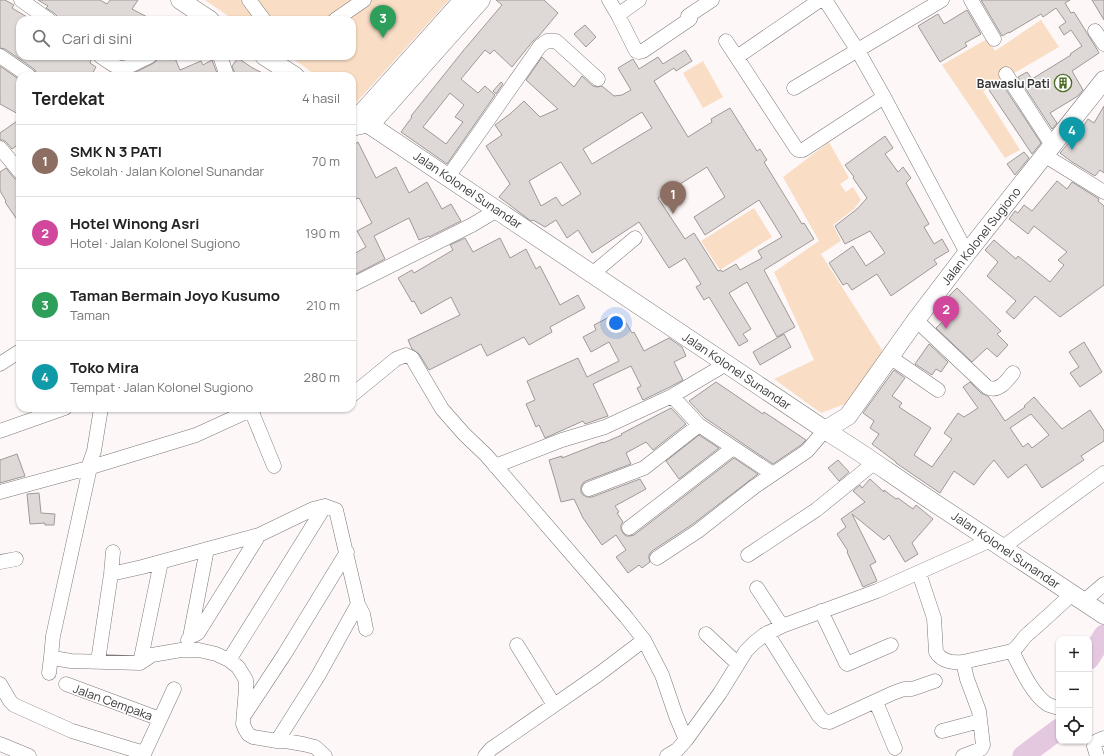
<!DOCTYPE html>
<html lang="id">
<head>
<meta charset="utf-8">
<style>
	body { margin:0; font-family:Manrope,sans-serif; background:#f6f6f6; color:#222 }
	.controls { position:absolute; right:12px; bottom:12px; display:grid; overflow:hidden; border-radius:8px; box-shadow:0 1px 3px #0004 }
	.controls button { width:36px; height:36px; display:grid; place-items:center; padding:0; border:0; border-bottom:1px solid #e0e0e0; background:#fff; color:#222; font:20px sans-serif }
	.you { position:absolute; left:616px; top:323px; width:14px; height:14px; margin:-10px; border:3px solid #fff; border-radius:50%; background:#1a73e8; box-shadow:0 0 0 6px #1a73e833 }
	.badge { display:grid; place-items:center; width:26px; height:26px; border-radius:50%; background:#1a73e8; color:#fff; font-size:13px; font-weight:700 }
	.pin { position:absolute; translate:-50% -33px; filter:drop-shadow(0 1px 2px #0008) }
	.pin::after { content:''; position:absolute; top:21px; width:14px; height:12px; background:inherit; clip-path:polygon(0 0,100% 0,50% 100%) }
	.list { margin:0; padding:0; list-style:none }
	h2 { display:flex; justify-content:space-between; align-items:center; height:52px; margin:0; padding:0 16px; font-size:17px }
	h2 small { font-size:13px; font-weight:400; color:#767676 }
	.list li { display:grid; grid-template-columns:26px 1fr auto; gap:12px; align-items:center; box-sizing:border-box; height:72px; padding:0 16px; border-top:1px solid #e0e0e0 }
	.list b { display:block; font-size:15px; white-space:nowrap }
	.list p { margin:0; font-size:13px; white-space:nowrap; color:#767676 }
	.list em { font-size:13px; font-style:normal; color:#767676 }
	.icon { flex:none; width:22px; height:22px; fill:none; stroke:currentColor; stroke-width:2; stroke-linecap:round; stroke-linejoin:round }
	.map { position:relative; flex:none; width:1104px; height:756px; overflow:hidden }
	.search { position:absolute; background:#fff; box-shadow:0 1px 3px #0004; left:16px; top:16px; width:340px; height:44px; display:flex; align-items:center; gap:10px; box-sizing:border-box; padding:0 14px; border-radius:12px; color:#767676; font-size:15px }
	.panel { position:absolute; background:#fff; box-shadow:0 1px 3px #0004; left:16px; top:72px; width:340px; height:340px; border-radius:12px }
	.map>svg:first-child { display:block }
	.green { fill:#f9ddc5 }
	.lines { fill:none; stroke-linecap:round; stroke-linejoin:round }
	.river { stroke:#e4c8e0; stroke-width:21 }
	.building { fill:#ded8d6; stroke:#9e9997; fill-rule:evenodd }
	.minor-casing { stroke:#7d7878; stroke-width:15 }
	.major-casing { stroke:#7d7878; stroke-width:19 }
	.minor { stroke:#fff; stroke-width:14 }
	.major { stroke:#fff; stroke-width:18 }
	.labels { text-anchor:middle; dominant-baseline:central; stroke-width:3; stroke-linejoin:round; paint-order:stroke }
	.poi-label { font-size:12px; font-weight:bold; fill:#383535; stroke:#fff; text-anchor:end }
	.street-label { font-size:12px; fill:#383535; stroke:#fff }
</style>
</head>
<body>
<div class="map">
<svg width="1104" height="756" viewBox="0 0 1104 756">
	<rect width="100%" height="100%" fill="#fef7f8"/>
	<!-- green -->
	<path class="green" d="M205 0H449L355 104 352 102V76H317L289 56H352V20H234Z
		M1041 20 1059 47 983 91 1020 150 1005 158 942 65 987 39 995 51Z
		M703 61 723 97 703 108 683 73Z
		M829 142 849 178 840 184 846 192 853 187 861 200 854 209 833 225 841 241 821 254 884 353 845 404 821 413 774 379 814 360 774 272 819 241 783 177Z
		M754 208 772 237 720 270 701 241Z"/>
	<g class="lines">
		<!-- river -->
		<path class="river" d="M1089 659 1104 635
			M1023 756 1059 729"/>
	</g>
	<!-- building -->
	<path class="building" d="M0 0H5L14 5 12 8 32 20H20V56H85L91 60 90 63 96 67 91 76H37L36 72 34 69 5 49 0 48Z
		M38 0H100L107 4 110 0H138L132 9 153 20H57V16L54 13 46 8 48 6Z
		M496 0H544L558 13 538 37 533 41 512 67 494 50 490 54 485 50 461 79 478 93 485 86 495 95 447 164 401 132 412 117 411 116 463 51 502 5ZM450 93 464 105 455 117 463 122 446 144 423 127Z
		M981 0H1070L1065 3 1071 13 1074 12 1095 46 1099 53 1072 71 1083 90 1078 96 1050 113 1057 123 1052 129 1018 77 1027 72 1032 79 1071 55 1070 54 1082 46 1071 30 1064 35 1059 27 1066 22 1056 8 1043 17 1041 14 1009 33V32L1002 36Z
		M1092 0H1104V20Z
		M967 10 981 34 965 43 967 46 940 62 918 26 938 14 944 24Z
		M585 25 596 37 586 47 574 34Z
		M685 50 692 61 676 71 674 68 654 81 688 137 712 122 711 119 730 108 757 151 760 149 767 160 764 162 802 224 804 223 814 239 764 270 795 327 777 337 747 282 729 293 751 329 743 334 748 341 739 346 709 297 704 300 696 287 701 284 685 258 669 268 639 222 592 253 578 230 567 238 556 220 545 227 533 220 531 221 499 197 510 184 486 146 502 135 495 125 510 114 524 101 540 117 558 109 526 80 542 57 574 87 582 76 593 86 597 87 602 86 614 96 622 95 631 90 618 68 633 59 639 69 658 57 663 64ZM642 112 652 128 592 164 583 149ZM561 162 581 194 562 206 556 197 541 206 529 181ZM707 167 725 197 694 217 705 235 759 200 782 237 758 251 762 258 740 270 736 264 722 272 721 270 718 271 694 233 685 239 658 198Z
		M158 56H174L180 70 201 61 203 65 212 60 217 73 210 76H131L130 75 154 63 157 60Z
		M238 58 251 67 268 76H236L232 66Z
		M0 66 20 80V115L0 104Z
		M501 82 503 84 496 94 493 91Z
		M1001 82 1041 143 1032 154 989 90Z
		M1104 106V173L1100 170 1095 176 1072 162 1060 153 1072 139 1074 140 1088 119 1094 123Z
		M20 119V143L12 149 6 142 3 140H0V133Z
		M885 136 893 148 885 154 898 172 903 167 911 178 906 183 929 224 924 227 934 244 942 239 949 251 934 260 937 264 891 296 877 274 852 290 847 283 843 285 829 263 853 246 866 266 885 253 870 231 845 244 835 226 857 209 867 198 853 178 854 177 845 165Z
		M358 142 376 178 396 167 409 193 427 182 442 209 451 204 461 221 429 237V236L419 240 409 218 403 221 374 236 385 259 352 276V255L366 247 357 231 372 223 359 198 356 199 352 190V146Z
		M1024 152 1029 158 1015 175 1007 164Z
		M6 168 14 178 17 180H20V224L5 202 6 201 0 191V172Z
		M1057 181 1067 189 1072 182 1099 199 1098 201 1104 206V285L1060 317 1035 296 1014 319 1006 312 1016 301 987 276 998 262 985 250 994 240 1016 259 1018 256 1050 282 1064 265 1058 260 1067 252 1034 226 1028 234 1009 219 1015 211 1018 213 1024 205 1032 211Z
		M465 238 473 252 500 238 510 258 526 249 536 269 540 266 560 305 578 295 585 308 550 327 552 332 529 345 524 337 487 356 481 344 429 370 419 354 412 349 408 340 460 315 451 297 421 314 414 301 412 302 398 278 412 270 414 273 453 250 450 245Z
		M957 288 1001 331 997 334 1008 345 997 357 987 348 972 362 936 328 952 313 942 303Z
		M615 314 617 319 622 316 632 333 634 332 644 351 669 338 682 347 686 356 674 362 683 380 668 388 643 400 637 388 641 386 631 366 593 384 608 416 585 424 583 421 545 438 539 425 536 427 526 404 535 400 527 381 578 358 587 377 619 361 609 342 591 352 583 337 596 330 594 325Z
		M784 334 791 347 760 365 753 352Z
		M1084 342 1102 372 1080 387 1070 373 1079 367 1069 352Z
		M929 344 948 362 941 372 936 369 932 375 915 364Z
		M894 370 905 378 892 396 902 403 899 407 931 428 914 455 932 467 952 439 944 433 958 413 964 417 978 408 963 387 970 382 981 393 988 396 1005 421 1025 407 1024 406 1034 397 1062 429 1090 410 1104 431V441L1081 456 1084 460 1042 488 1026 464 1008 478 994 460 986 469 974 485 954 471 940 493 896 463V462L872 444 879 434 870 428 874 421 863 413ZM1031 414 1049 435 1032 448 1028 443 1023 447 1010 428Z
		M716 382 763 414 764 412 806 440 801 445 773 464 705 418 689 401Z
		M671 408 686 424 653 450 646 442 626 453 631 464 586 481 583 483 581 487V492L583 495 587 497H592L640 479 646 489 615 506 619 512 617 513 623 522 621 525V529L623 533 626 536H630L634 535 734 458 758 474 693 524 652 551 649 555V558L650 562 642 568 639 565 628 573 616 557 626 550 616 535 602 545 583 518 574 499 561 502 555 480 549 460 562 456V458L603 442V443L622 435 621 434Z
		M699 435 719 448 679 479 666 461Z
		M17 454 25 476 0 483V460Z
		M838 460 849 472 839 481 828 468Z
		M870 479 884 492V490L896 499 898 498 913 509 916 505 933 519 912 543 918 554 905 562 889 535 884 540 852 514 876 562 870 565 877 581 863 587 847 552 848 551 837 534 846 527 841 519 865 502 853 491 860 485 862 488Z
		M39 493 41 513 55 514 54 525H45V523L30 524 27 494Z"/>
	<g class="lines">
		<defs>
			<path id="minor" d="M21 0 49 20
				M249 0 264 20
				M609 0 618 15 636 51 639 52 643 51 690 19 688 16 712 0
				M825 0 858 51 884 97 967 253
				M971 0 994 39
				M618 15 639 0
				M335 20 364 0
				M1095 31 1104 44
				M726 41 796 148 798 150H803L884 97
				M0 56 29 76
				M100 56C106 60 113 66 120 68 127 69 143 59 150 56
				M220 56 227 76
				M737 57 820 0
				M1006 74 1052 145
				M794 88 942 0
				M352 129 370 125
				M0 148 20 172
				M1044 155 1104 192
				M448 177 540 46 547 41H556L598 79
				M592 274 635 238
				M352 285 472 225 497 210
				M916 320 987 387C998 393 1007 381 1013 373
				M890 357 938 390
				M0 364 20 351
				M352 395 396 359 406 355 412 358 442 409 464 434 486 455 626 617 644 640 662 675 676 716 686 740
				M672 396 699 425 773 474
				M251 410 274 466
				M0 431 65 408
				M495 466 562 440 605 427 672 396 726 364
				M88 468 196 435 255 408
				M88 468 94 451 101 408
				M589 489 644 468 699 425
				M0 492 88 468 89 472 53 636 51 657 59 659 71 661 140 663 152 655 181 650H199L216 654 229 660 238 667 246 680V688L243 724 245 729 248 734 253 737 277 741H285L303 744 315 747 325 756
				M629 528 733 448
				M1003 547 1052 511 1104 473
				M748 555 816 510 874 463
				M657 558 698 531 754 487 807 451 825 430
				M0 562 16 559
				M919 573 934 618 936 652C942 662 953 663 963 662L1012 651C1020 646 1022 638 1029 633 1044 620 1058 607 1072 594
				M111 574 142 567 259 535 313 509 325 506 336 510 358 604 363 614 366 629
				M757 588 782 626
				M1084 601 1104 584
				M821 611 846 663 847 664 891 645
				M767 633 819 716 824 721 830 722 893 693 904 689H912L935 681
				M706 634 738 664
				M190 637 198 633 259 535
				M188 640 190 637 207 549
				M517 645 554 705
				M1012 651C1020 667 1032 694 1047 704 1051 706 1055 707 1059 708
				M229 660 325 506
				M98 661 111 574 113 552
				M140 663 161 562
				M49 673 51 657
				M0 684 10 701 14 705 72 731 144 753
				M66 684 160 719
				M876 702 895 748
				M245 714 284 655 347 552
				M942 731 980 721
				M277 741 318 676 358 604
				M0 744 29 756
				M143 756 174 689
				M485 756 491 749 599 674 644 640
				M667 756 677 750 686 740 720 693 746 651 754 643 764 635 782 626 877 591 991 540
				M963 756 981 749 983 745 979 711 967 679 963 662
				M1097 756 1094 746 1097 741 1104 738"/>
			<path id="major" d="M180 0 210 20
				M264 56 295 76
				M352 113 831 434C864 454 895 477 927 498 986 537 1045 576 1104 615
				M358 117 463 0
				M370 125 481 0
				M825 430 848 416 916 320 967 253 1104 80"/>
		</defs>
		<!-- minor casing -->
		<use href="#minor" class="minor-casing"/>
		<!-- major casing -->
		<use href="#major" class="major-casing"/>
		<!-- minor -->
		<use href="#minor" class="minor"/>
		<!-- major -->
		<use href="#major" class="major"/>
	</g>
	<!-- icons -->
	<defs>
		<symbol id="building-ring" viewBox="-11 -11 22 22"><circle r="9.5" fill="#fff" stroke="#4c6e26" stroke-width="1.5"/><path d="M-4-6H4V6H1V3H-1V6H-4ZM-2.5-4.3h1.7v1.8h-1.7ZM.8-4.3h1.7v1.8H.8ZM-2.5-1h1.7V.8h-1.7ZM.8-1h1.7V.8H.8Z" fill="#4c6e26"/></symbol>
	</defs>
	<g fill-rule="evenodd">
		<use href="#building-ring" x="1053" y="73" width="20" height="20"/>
	</g>
	<g class="labels">
		<!-- poi labels -->
		<g class="poi-label">
			<text x="1050" y="83">Bawaslu Pati</text>
		</g>
		<!-- street labels -->
		<g class="street-label">
			<text transform="translate(468 190) rotate(34)">Jalan Kolonel Sunandar</text>
			<text transform="translate(981 236) rotate(-52)">Jalan Kolonel Sugiono</text>
			<text transform="translate(737 371) rotate(34)">Jalan Kolonel Sunandar</text>
			<text transform="translate(1006 550) rotate(34)">Jalan Kolonel Sunandar</text>
			<text transform="translate(113 702) rotate(20)">Jalan Cempaka</text>
		</g>
	</g>
</svg>
<div class="controls">
<button>+</button>
<button>−</button>
<button><svg class="icon" aria-label="locate" viewBox="0 0 24 24"><circle cx="12" cy="12" r="6"/><path d="M12 2v4M12 18v4M2 12h4M18 12h4"/></svg></button>
</div>
<div class="you"></div>
<div class="pin badge" style="left:673px;top:214px;background:#8d6e63">1</div>
<div class="pin badge" style="left:946px;top:329px;background:#d1479c">2</div>
<div class="pin badge" style="left:383px;top:38px;background:#2e9e5b">3</div>
<div class="pin badge" style="left:1072px;top:150px;background:#0f9aa8">4</div>
<div class="search"><svg class="icon" aria-label="search" viewBox="0 0 24 24"><circle cx="10" cy="10" r="6"/><path d="M15 15l6 6"/></svg>Cari di sini</div>
<section class="panel">
<h2>Terdekat<small>4 hasil</small></h2>
<ul class="list">
<li><span class="badge" style="background:#8d6e63">1</span><div><b>SMK N 3 PATI</b><p>Sekolah · Jalan Kolonel Sunandar</p></div><em>70 m</em></li>
<li><span class="badge" style="background:#d1479c">2</span><div><b>Hotel Winong Asri</b><p>Hotel · Jalan Kolonel Sugiono</p></div><em>190 m</em></li>
<li><span class="badge" style="background:#2e9e5b">3</span><div><b>Taman Bermain Joyo Kusumo</b><p>Taman</p></div><em>210 m</em></li>
<li><span class="badge" style="background:#0f9aa8">4</span><div><b>Toko Mira</b><p>Tempat · Jalan Kolonel Sugiono</p></div><em>280 m</em></li>
</ul>
</section>
</div>
</body>
</html>
